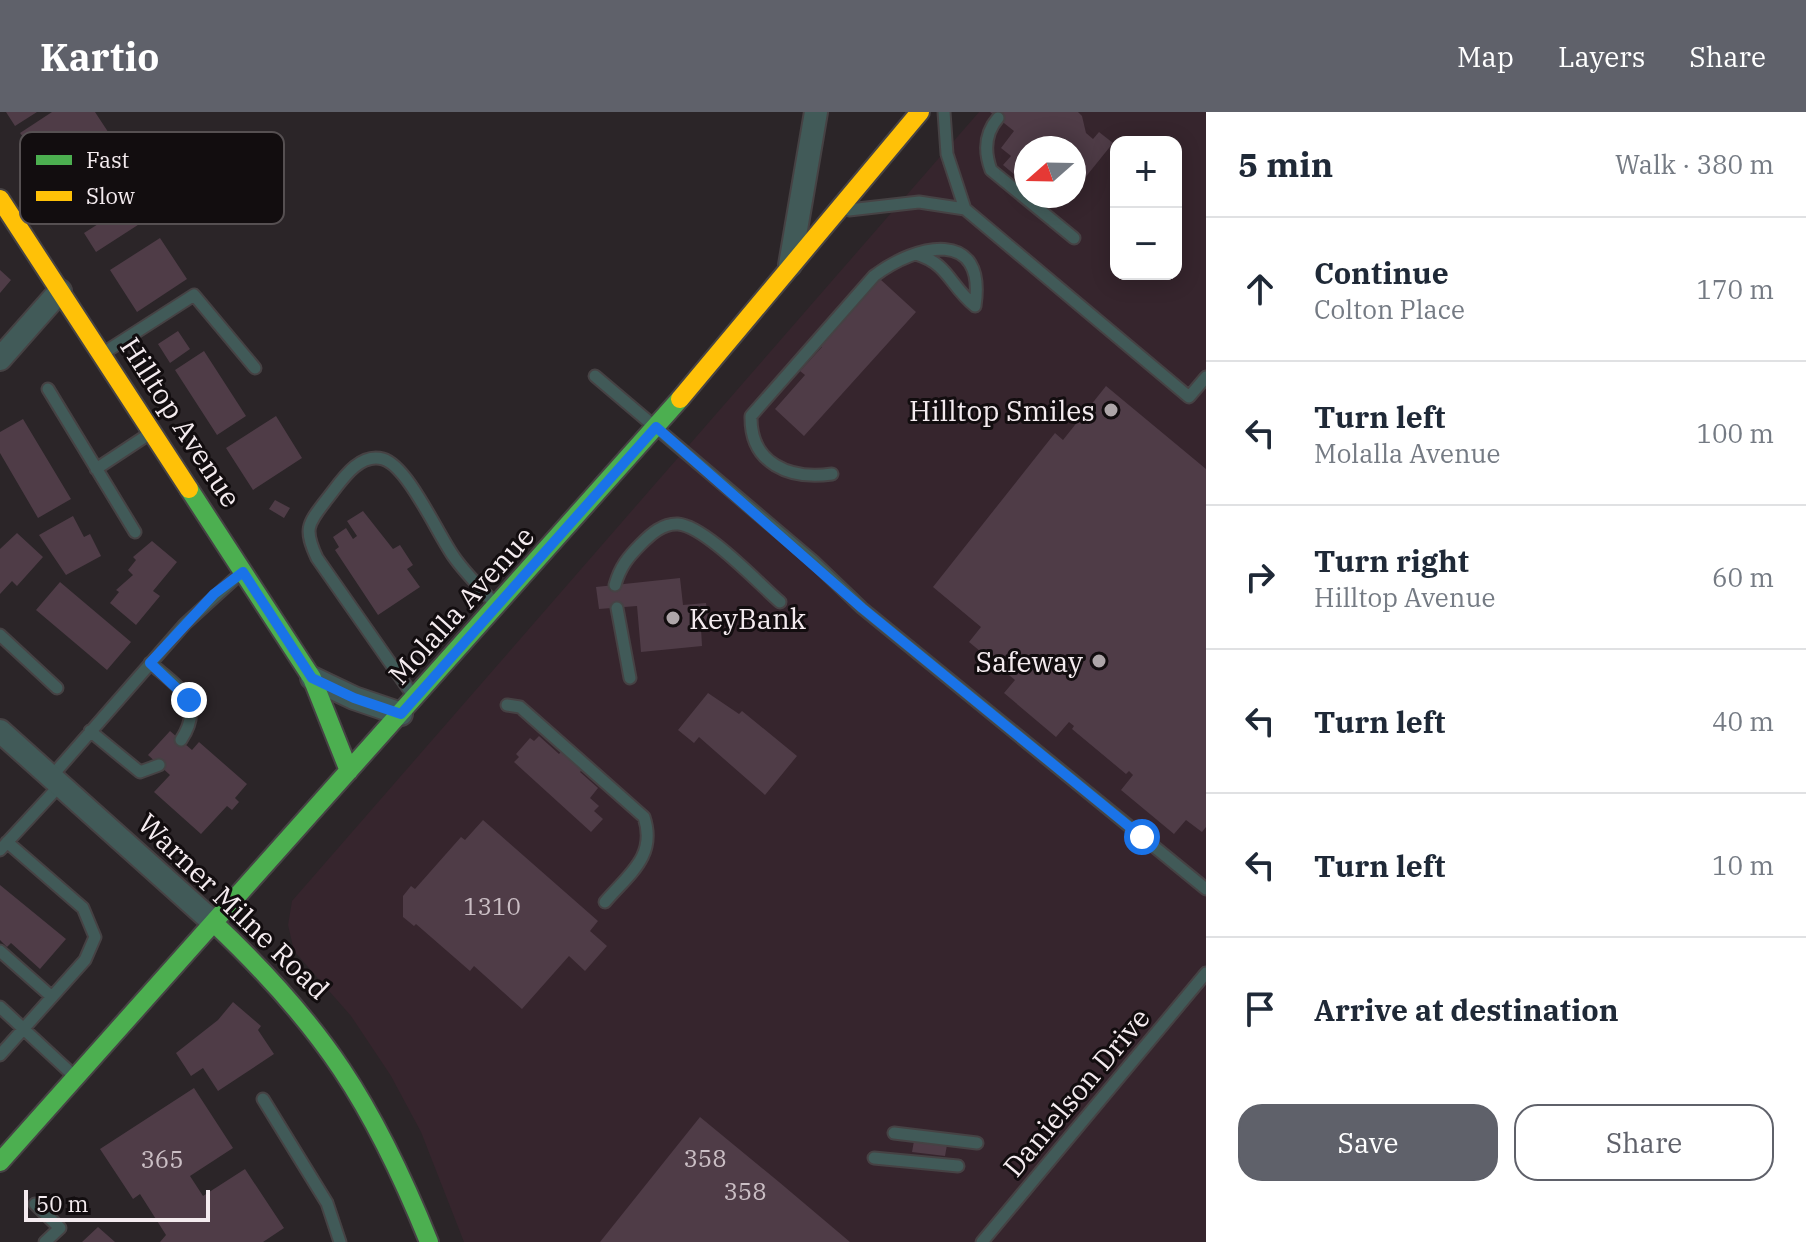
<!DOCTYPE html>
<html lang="en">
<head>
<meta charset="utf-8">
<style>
	body { margin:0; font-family:"IBM Plex Serif",serif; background:#f6f6f7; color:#1f2937 }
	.controls { position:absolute; right:24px; top:24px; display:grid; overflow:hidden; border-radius:16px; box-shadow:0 4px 20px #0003 }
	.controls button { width:72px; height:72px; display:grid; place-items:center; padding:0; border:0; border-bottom:2px solid #e0e1e3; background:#fff; color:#1f2937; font:40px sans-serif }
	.compass { position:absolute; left:1014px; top:24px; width:72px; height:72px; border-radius:50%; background:#fff; box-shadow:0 4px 20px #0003; rotate:250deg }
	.scale { position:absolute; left:24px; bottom:20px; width:186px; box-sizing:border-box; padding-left:8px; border:4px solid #f4ebef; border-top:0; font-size:22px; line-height:28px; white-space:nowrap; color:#f4ebef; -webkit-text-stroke:6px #120d0f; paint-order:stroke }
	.stop { position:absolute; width:24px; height:24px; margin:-18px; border:6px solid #1a73e8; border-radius:50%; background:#fff }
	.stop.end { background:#1a73e8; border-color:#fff; box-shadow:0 2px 8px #0008 }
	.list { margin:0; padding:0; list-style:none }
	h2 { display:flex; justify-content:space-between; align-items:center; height:104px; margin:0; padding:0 32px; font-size:34px }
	h2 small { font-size:26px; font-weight:400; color:#747a83 }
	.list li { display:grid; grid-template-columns:52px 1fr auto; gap:24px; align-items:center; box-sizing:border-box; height:144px; padding:0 32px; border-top:2px solid #e0e1e3 }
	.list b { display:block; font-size:30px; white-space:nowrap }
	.list p { margin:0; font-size:26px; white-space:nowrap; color:#747a83 }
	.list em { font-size:26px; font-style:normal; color:#747a83 }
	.actions { display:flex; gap:16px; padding:24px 32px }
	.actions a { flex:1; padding:18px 0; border:2px solid #5f616a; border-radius:24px; text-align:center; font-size:28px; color:#5f616a }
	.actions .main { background:#5f616a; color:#fff }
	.icon { flex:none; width:44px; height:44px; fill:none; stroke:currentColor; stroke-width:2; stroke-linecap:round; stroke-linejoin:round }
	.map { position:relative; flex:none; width:1206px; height:1130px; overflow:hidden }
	header { display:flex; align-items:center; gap:48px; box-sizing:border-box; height:112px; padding:0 40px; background:#5f616a; color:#fff }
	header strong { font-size:38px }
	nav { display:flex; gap:44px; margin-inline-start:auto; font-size:28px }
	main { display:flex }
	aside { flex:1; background:#fff }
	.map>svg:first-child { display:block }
	.built { fill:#36252d; fill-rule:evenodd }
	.building { fill:#4f3c47 }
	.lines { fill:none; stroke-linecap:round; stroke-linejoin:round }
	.lane-casing { stroke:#464244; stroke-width:15 }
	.street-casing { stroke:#464244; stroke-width:26 }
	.fast-casing { stroke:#464244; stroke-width:22 }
	.slow-casing { stroke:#464244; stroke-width:22 }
	.lane { stroke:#415a58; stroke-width:11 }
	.street { stroke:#415a58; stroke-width:22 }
	.fast { stroke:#4caf50; stroke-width:18 }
	.slow { stroke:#ffc107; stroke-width:18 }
	.route { stroke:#1a73e8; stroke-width:10 }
	.poi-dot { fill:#aea6a9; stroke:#120d0f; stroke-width:3 }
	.labels { text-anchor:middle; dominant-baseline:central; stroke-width:6; stroke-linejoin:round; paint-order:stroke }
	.number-label { font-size:24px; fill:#cbbfc5 }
	.poi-label { font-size:28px; fill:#f4ebef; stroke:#120d0f; text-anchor:end }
	.street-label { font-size:28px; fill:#f4ebef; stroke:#120d0f }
	.key { fill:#120d0f; stroke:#565052; stroke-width:2 }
	.key-label { font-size:22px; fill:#f4ebef }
</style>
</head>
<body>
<header>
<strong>Kartio</strong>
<nav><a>Map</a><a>Layers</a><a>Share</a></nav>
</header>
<main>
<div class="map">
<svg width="1206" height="1130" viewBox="0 0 1206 1130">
	<rect width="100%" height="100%" fill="#2b2528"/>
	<!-- built -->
	<path class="built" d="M979 0H1206V1130H464L421 1020 391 964 351 904 294 839 288 813 292 789ZM1116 30H1176V162H1116ZM1026 36H1074V84H1026Z"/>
	<!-- building -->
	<path class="building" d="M6 0H37L15 14Z
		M52 0H95L118 35 56 75 44 57 66 43 54 26 34 40 20 21Z
		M990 0H1078L1082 4 1086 21 1093 27 1099 20 1113 31 1080 72 1074 67V36H1026V72L1003 53 1011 44 1001 36 1014 19Z
		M122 45 158 100 96 140 84 121 106 107 95 90 73 104 60 85Z
		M160 126 187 167 137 200 110 158Z
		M0 158 11 168 0 181Z
		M880 167 916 200 804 324 775 297 805 263 800 259 822 235 818 231Z
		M178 219 190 237 170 251 158 232Z
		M204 239 246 304 217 323 175 258Z
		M1106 274 1206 357V715L1202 720 1186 708 1174 722 1121 678 1133 663 1129 659 1126 662 1072 617 1074 614 1069 610 1056 625 1004 581 1015 568 969 530 981 515 933 475 1055 321 1063 328Z
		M276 304 302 346 253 378 226 336Z
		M23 307 71 387 38 406 0 341V320Z
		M275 388 290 396 284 406 269 397Z
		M363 399 393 437 400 433 413 453 407 457 420 475 378 503 335 438 339 435 333 425 346 416 353 427 357 424 347 409Z
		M73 404 84 425 90 422 101 444 66 463 39 423Z
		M17 421 43 445 17 474 12 469 0 482V437Z
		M152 429 177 450 153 479 160 484 136 513 110 491 119 480 116 478 133 463 128 458 136 448 133 445Z
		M680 466 683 493 706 491 709 515 701 516 702 534 641 540 637 494 599 497 596 475Z
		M60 470 131 530 107 558 36 498Z
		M708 581 739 602 742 599 797 644 765 683 699 625 694 631 678 618Z
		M170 619 192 638 199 630 247 672 235 686 239 690 232 698 227 694 201 722 154 680 170 663 148 643Z
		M539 624 559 642 563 637 584 656 580 660 598 676 590 686 599 694 594 699 603 707 591 720 514 650 519 645 516 642 530 626 534 629Z
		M483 708 598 809 590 819 607 834 585 859 569 844 522 897 474 854 470 859 416 812 414 814 403 805V784L411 774 415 777 461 725 465 728Z
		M0 773 66 827 40 857 11 831 7 835 0 828Z
		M233 890 261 914 258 918 274 942 218 979 203 956 191 964 176 941 218 908Z
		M194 976 233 1036 190 1064 203 1084 245 1057 284 1116 263 1130H160L166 1123 140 1082 133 1087 100 1037Z
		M700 1005 779 1070 850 1130H600Z
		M914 1029 947 1033 945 1044 912 1040Z
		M98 1115 115 1130H82Z"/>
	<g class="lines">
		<defs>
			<path id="lane" d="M944 0 947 42 965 97
				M998 6C985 21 984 39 991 58L1074 126
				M849 98 919 90 965 97 1189 285 1206 265
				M916 142C949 152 949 173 975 194
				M102 242 194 183 255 256
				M595 264 813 449 862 496 1206 777
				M48 277 135 420
				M96 357 149 322
				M832 362C790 368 750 352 751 304L874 164C916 132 987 115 975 194
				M615 473C620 455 628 445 641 432 651 422 663 411 678 412 705 414 758 471 780 490
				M617 496 630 566
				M0 523 57 576
				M150 551C178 575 206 590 181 628
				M412 582 317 446C303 416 308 412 327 387 340 371 358 340 383 347 408 354 438 423 454 445 465 461 481 476 494 491
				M507 593 520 595 644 705C657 744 629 762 605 790
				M90 619 140 660 159 653
				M51 665 185 512 241 461
				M0 738 60 673
				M0 839 52 885
				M0 895 72 962
				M0 943 85 848 95 825 83 796 7 730
				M263 987 327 1091 340 1130
				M894 1021 977 1031
				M874 1046 958 1054
				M35 1092 60 1116 45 1130
				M982 1130 1206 861"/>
			<path id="street" d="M790 153 816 0
				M0 247 60 179
				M312 566 354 586 401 602
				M0 619 214 811"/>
			<path id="fast" d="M189 377 312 566 349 659
				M214 811C323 914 373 991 429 1130
				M0 1050 680 287"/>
			<path id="slow" d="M0 87 189 377
				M680 287 920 0"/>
		</defs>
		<!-- lane casing -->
		<use href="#lane" class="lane-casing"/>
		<!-- street casing -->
		<use href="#street" class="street-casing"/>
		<!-- fast casing -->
		<use href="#fast" class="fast-casing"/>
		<!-- slow casing -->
		<use href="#slow" class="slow-casing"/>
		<!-- lane -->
		<use href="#lane" class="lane"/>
		<!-- street -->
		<use href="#street" class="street"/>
		<!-- fast -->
		<use href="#fast" class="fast"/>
		<!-- slow -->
		<use href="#slow" class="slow"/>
	</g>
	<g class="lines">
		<!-- route -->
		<path class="route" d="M189 588 150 551 214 482 243 460 312 566 354 586 401 602 656 315 862 496 1142 725"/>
	</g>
	<!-- markers -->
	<g class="poi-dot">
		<circle cx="1111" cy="298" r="8"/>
		<circle cx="673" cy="506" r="8"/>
		<circle cx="1099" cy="549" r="8"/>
	</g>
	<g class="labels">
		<!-- number labels -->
		<g class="number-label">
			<text x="492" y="794">1310</text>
			<text x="705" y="1046">358</text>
			<text x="162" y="1047">365</text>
			<text x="745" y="1079">358</text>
		</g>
		<!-- poi labels -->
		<g class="poi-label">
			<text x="1095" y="298">Hilltop Smiles</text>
			<text x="689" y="506" text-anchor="start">KeyBank</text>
			<text x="1083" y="549">Safeway</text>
		</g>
		<!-- street labels -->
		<g class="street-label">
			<text transform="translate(181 310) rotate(57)">Hilltop Avenue</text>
			<text transform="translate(461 493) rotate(-48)">Molalla Avenue</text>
			<text transform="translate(234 794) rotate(44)">Warner Milne Road</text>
			<text transform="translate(1076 980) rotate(-50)">Danielson Drive</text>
		</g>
	</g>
	<!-- legend -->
	<rect x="20" y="20" width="264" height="92" rx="12" class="key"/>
	<rect x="36" y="43" width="36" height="10" fill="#4caf50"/>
	<rect x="36" y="79" width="36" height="10" fill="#ffc107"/>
	<g class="key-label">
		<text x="86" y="56">Fast</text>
		<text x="86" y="92">Slow</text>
	</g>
</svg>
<div class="controls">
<button>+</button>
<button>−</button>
</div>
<svg class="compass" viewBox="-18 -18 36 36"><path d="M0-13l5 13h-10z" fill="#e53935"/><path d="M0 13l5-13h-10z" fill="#747a83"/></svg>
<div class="scale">50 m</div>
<div class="stop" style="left:1142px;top:725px"></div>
<div class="stop end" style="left:189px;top:588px"></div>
</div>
<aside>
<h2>5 min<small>Walk · 380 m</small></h2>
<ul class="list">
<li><svg class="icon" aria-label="ahead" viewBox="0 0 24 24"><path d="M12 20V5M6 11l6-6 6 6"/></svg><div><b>Continue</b><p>Colton Place</p></div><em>170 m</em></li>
<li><svg class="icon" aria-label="left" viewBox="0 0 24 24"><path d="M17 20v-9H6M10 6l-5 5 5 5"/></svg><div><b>Turn left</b><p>Molalla Avenue</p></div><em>100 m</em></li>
<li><svg class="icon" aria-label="right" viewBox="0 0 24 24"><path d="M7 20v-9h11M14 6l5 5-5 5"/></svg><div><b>Turn right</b><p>Hilltop Avenue</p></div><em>60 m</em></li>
<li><svg class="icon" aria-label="left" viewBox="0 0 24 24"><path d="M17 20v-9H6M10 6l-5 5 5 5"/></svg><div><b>Turn left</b></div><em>40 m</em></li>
<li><svg class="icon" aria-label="left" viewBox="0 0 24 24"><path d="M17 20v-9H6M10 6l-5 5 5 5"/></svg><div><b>Turn left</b></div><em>10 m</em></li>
<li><svg class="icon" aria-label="arrive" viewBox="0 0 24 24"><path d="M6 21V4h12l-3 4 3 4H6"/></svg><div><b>Arrive at destination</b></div></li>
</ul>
<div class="actions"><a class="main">Save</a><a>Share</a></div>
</aside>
</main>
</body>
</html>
